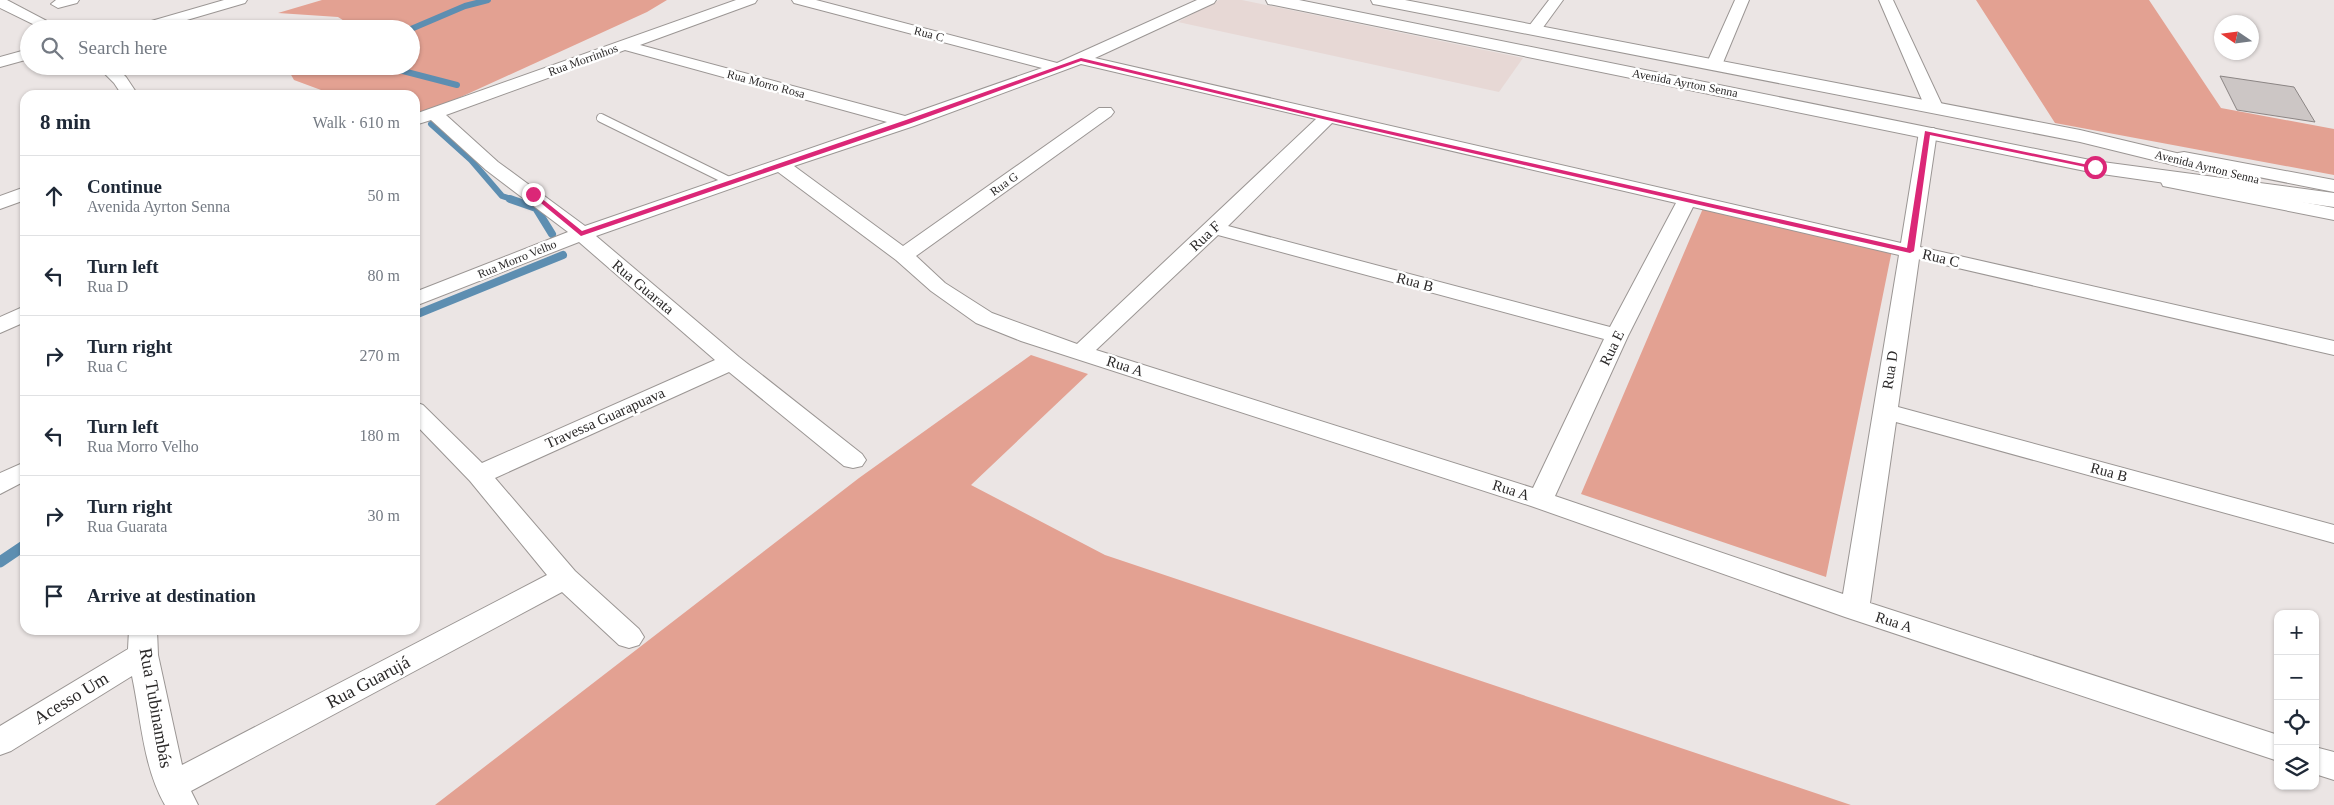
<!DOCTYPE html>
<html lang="en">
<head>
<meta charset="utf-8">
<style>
	body { margin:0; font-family:"Times New Roman",serif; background:#f6f6f7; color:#1f2937 }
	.controls { position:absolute; right:15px; bottom:15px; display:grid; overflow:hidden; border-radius:10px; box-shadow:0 1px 4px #0004 }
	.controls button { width:45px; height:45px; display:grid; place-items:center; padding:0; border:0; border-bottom:1px solid #e0e1e3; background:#fff; color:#1f2937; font:25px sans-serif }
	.compass { position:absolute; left:2214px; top:15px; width:45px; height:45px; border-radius:50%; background:#fff; box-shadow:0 1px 4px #0004; rotate:283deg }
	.stop { position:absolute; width:15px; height:15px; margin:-11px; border:4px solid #db2777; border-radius:50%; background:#fff }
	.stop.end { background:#db2777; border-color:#fff; box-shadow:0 1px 5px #0008 }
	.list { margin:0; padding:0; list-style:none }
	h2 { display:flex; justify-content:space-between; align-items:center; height:65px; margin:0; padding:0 20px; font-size:21px }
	h2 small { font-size:16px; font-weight:400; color:#747a83 }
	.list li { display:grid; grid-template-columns:32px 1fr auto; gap:15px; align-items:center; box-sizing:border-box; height:80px; padding:0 20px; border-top:1px solid #e0e1e3 }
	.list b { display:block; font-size:19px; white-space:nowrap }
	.list p { margin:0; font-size:16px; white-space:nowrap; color:#747a83 }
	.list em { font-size:16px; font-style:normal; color:#747a83 }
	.icon { flex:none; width:28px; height:28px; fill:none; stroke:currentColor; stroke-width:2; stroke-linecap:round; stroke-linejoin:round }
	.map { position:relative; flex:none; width:2334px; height:805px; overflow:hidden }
	.search { position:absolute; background:#fff; box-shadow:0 1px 4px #0004; left:20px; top:20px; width:400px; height:55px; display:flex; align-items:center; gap:12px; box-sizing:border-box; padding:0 18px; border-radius:28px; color:#747a83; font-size:19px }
	.panel { position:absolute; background:#fff; box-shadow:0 1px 4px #0004; left:20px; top:90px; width:400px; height:545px; border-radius:15px }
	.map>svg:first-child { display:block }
	.built { fill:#e7d8d5 }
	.green { fill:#e3a192 }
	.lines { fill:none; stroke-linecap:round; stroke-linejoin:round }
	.stream-far2 { stroke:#5d8eb1; stroke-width:6 }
	.stream-far1 { stroke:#5d8eb1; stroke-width:8 }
	.stream { stroke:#5d8eb1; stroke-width:11 }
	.building { fill:#ccc6c5; stroke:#8b8584 }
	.service-casing { stroke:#9b9694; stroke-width:10 }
	.minor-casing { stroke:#9b9694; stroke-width:2 }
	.primary-casing { stroke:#9b9694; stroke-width:2 }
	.service { stroke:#fff; stroke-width:8 }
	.minor { fill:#fff; fill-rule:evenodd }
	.primary { fill:#fff; fill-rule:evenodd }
	.route { fill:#db2777 }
	.labels { text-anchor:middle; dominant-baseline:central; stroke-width:5; stroke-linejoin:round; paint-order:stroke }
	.far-street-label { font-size:12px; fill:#2b2929; stroke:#fff }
	.street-label { font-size:15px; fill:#2b2929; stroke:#fff }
	.near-street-label { font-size:18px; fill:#2b2929; stroke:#fff }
</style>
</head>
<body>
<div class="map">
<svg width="2334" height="805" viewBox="0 0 2334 805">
	<rect width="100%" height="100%" fill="#ebe5e4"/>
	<!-- built -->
	<path class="built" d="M1219 0H1242L1523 58 1499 92 1178 22Z"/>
	<!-- green -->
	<path class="green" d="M322 0H667L647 12 452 101 415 115V95H324L321 90 294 80 286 66H411V29H345L349 24 338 17 278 13Z
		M1976 0H2149L2221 108 2334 129V175L2055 123Z
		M1704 206 1892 250 1826 577 1581 494Z
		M1031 355 1088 374 971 485 1105 555 1851 805H435L859 478Z"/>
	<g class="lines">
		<!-- stream-far2 -->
		<path class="stream-far2" d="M411 29 465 6 488 0
			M392 66 399 70 457 85
			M431 124 471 160 502 196 514 200"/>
		<!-- stream-far1 -->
		<path class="stream-far1" d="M510 199 536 208 552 234
			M415 315 563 255"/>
		<!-- stream -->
		<path class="stream" d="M0 562 25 545"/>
	</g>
	<!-- building -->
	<path class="building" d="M2220 76 2294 87 2315 122 2237 110Z"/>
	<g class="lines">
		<defs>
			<path id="service" d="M601 118 729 181"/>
			<path id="minor" d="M0 0H7L62 29H43L0 8Z
				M56 0H79L77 3 58 8 51 4Z
				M224 0H247L245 3 156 29H132L134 26Z
				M736 0H757L755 3 640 45 905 116 1042 68 794 3 792 0H816L1057 63 1197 0H1216L1214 3 1095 58 1901 243 1919 132 1922 128H1934L1937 132 1920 247 2334 341V355L1919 259 1898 407 2334 525V543L1896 422 1870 603 2278 735V761L1845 617 1531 506 1021 341 976 323 931 291 896 260 778 172 596 236 739 357 862 454 866 460 862 466 853 468 844 466 729 372 495 478 575 571 639 629 644 637 639 645 629 648 619 645 562 592 191 791 198 805H165C143 767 141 718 132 676L11 751 0 755V726L128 649 129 630H157L158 655 182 765 547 575 470 481 415 424V402L423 405 482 463 715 360 579 242 415 306V292L568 232 486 170 431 120 415 125V114ZM625 50 887 122 585 226 498 162 446 115ZM1081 64 1316 119 1077 344 992 313 945 283 916 256 1111 116 1114 112 1111 108H1099L903 246 794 166 914 126ZM1332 123 1676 203 1610 327 1228 226ZM1693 207 1899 255 1843 594 1555 496 1628 336ZM1218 235 1604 339 1533 488 1096 350Z
				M1549 0H1563L1539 33H1529L1526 30Z
				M1735 0H1749L1722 65 1714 70 1708 68 1706 65Z
				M1879 0H1893L1943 107 1940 111H1928L1925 107Z
				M29 49V59L0 67V57Z
				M97 66H115L126 77 138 95H122L114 83Z
				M2184 152 2334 180V192L2178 161 2175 157 2178 153Z
				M2170 176 2334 208V220L2163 186 2161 182 2163 178Z
				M25 187V200L0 209V196Z
				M25 306V322L0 333V317Z
				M25 462V481L0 494V473Z
				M2315 747 2334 752V780L2315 774Z"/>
			<path id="primary" d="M1266 0H1299L2095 161 2334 193V207L2095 173 1274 5 1268 4Z
				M1371 0H1405L2080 130 2214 162 2217 167 2214 172 2206 173 2080 142 1379 5 1373 4Z"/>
		</defs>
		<!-- service casing -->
		<use href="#service" class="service-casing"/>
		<!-- minor casing -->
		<use href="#minor" class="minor-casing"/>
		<!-- primary casing -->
		<use href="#primary" class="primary-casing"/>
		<!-- service -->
		<use href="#service" class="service"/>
		<!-- minor -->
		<use href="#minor" class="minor"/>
		<!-- primary -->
		<use href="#primary" class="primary"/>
	</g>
	<!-- route -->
	<path class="route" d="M1081 58 1327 117 1907 248 1925 131 2098 167 2095 169 1930 135 1914 251 1910 253 1327 120 1081 61 911 123 581 236 530 194 535 193 582 231 906 120Z"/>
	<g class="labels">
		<!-- far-street labels -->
		<g class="far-street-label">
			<text transform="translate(929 34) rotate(15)">Rua C</text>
			<text transform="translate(583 60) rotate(-20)">Rua Morrinhos</text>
			<text transform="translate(1685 83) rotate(11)">Avenida Ayrton Senna</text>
			<text transform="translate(766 84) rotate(15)">Rua Morro Rosa</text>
			<text transform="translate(2207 167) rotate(14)">Avenida Ayrton Senna</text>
			<text transform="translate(1004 184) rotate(-36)">Rua G</text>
			<text transform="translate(517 259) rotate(-22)">Rua Morro Velho</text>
		</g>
		<!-- street labels -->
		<g class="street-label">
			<text transform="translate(1205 236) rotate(-43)">Rua F</text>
			<text transform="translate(1941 258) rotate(13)">Rua C</text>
			<text transform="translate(1415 282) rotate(15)">Rua B</text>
			<text transform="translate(643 287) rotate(40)">Rua Guarata</text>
			<text transform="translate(1612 348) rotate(-64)">Rua E</text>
			<text transform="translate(1125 366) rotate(18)">Rua A</text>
			<text transform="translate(1890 370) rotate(-81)">Rua D</text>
			<text transform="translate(605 418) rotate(-24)">Travessa Guarapuava</text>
			<text transform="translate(2109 472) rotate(15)">Rua B</text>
			<text transform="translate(1511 490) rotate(18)">Rua A</text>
			<text transform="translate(1894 622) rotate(18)">Rua A</text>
		</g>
		<!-- near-street labels -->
		<g class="near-street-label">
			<text transform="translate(368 682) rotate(-28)">Rua Guarujá</text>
			<text transform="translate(71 698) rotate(-31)">Acesso Um</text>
			<text transform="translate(156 708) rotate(80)">Rua Tubinambás</text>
		</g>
	</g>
</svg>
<div class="controls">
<button>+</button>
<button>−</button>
<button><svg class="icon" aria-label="locate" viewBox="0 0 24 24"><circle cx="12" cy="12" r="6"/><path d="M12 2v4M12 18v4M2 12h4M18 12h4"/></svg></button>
<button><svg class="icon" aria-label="layers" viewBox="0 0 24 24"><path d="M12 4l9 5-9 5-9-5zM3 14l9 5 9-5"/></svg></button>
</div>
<svg class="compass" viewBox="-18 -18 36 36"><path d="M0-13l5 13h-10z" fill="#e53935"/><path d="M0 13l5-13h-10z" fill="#747a83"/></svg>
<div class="stop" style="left:2095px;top:167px"></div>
<div class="stop end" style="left:533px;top:194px"></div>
<div class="search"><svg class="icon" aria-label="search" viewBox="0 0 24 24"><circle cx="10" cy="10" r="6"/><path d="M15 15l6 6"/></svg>Search here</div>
<section class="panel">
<h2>8 min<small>Walk · 610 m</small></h2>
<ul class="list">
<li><svg class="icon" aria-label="ahead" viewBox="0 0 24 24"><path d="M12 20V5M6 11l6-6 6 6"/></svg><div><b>Continue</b><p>Avenida Ayrton Senna</p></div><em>50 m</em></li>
<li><svg class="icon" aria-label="left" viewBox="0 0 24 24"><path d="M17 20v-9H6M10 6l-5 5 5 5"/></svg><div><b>Turn left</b><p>Rua D</p></div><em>80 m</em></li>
<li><svg class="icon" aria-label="right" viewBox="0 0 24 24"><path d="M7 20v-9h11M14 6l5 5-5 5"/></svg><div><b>Turn right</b><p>Rua C</p></div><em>270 m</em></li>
<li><svg class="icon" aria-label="left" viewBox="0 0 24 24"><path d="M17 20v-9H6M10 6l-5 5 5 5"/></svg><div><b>Turn left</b><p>Rua Morro Velho</p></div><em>180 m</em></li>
<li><svg class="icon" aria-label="right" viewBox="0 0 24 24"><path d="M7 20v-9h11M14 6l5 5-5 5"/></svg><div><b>Turn right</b><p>Rua Guarata</p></div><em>30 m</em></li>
<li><svg class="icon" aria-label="arrive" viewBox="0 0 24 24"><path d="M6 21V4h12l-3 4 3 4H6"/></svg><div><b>Arrive at destination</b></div></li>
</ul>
</section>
</div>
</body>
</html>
